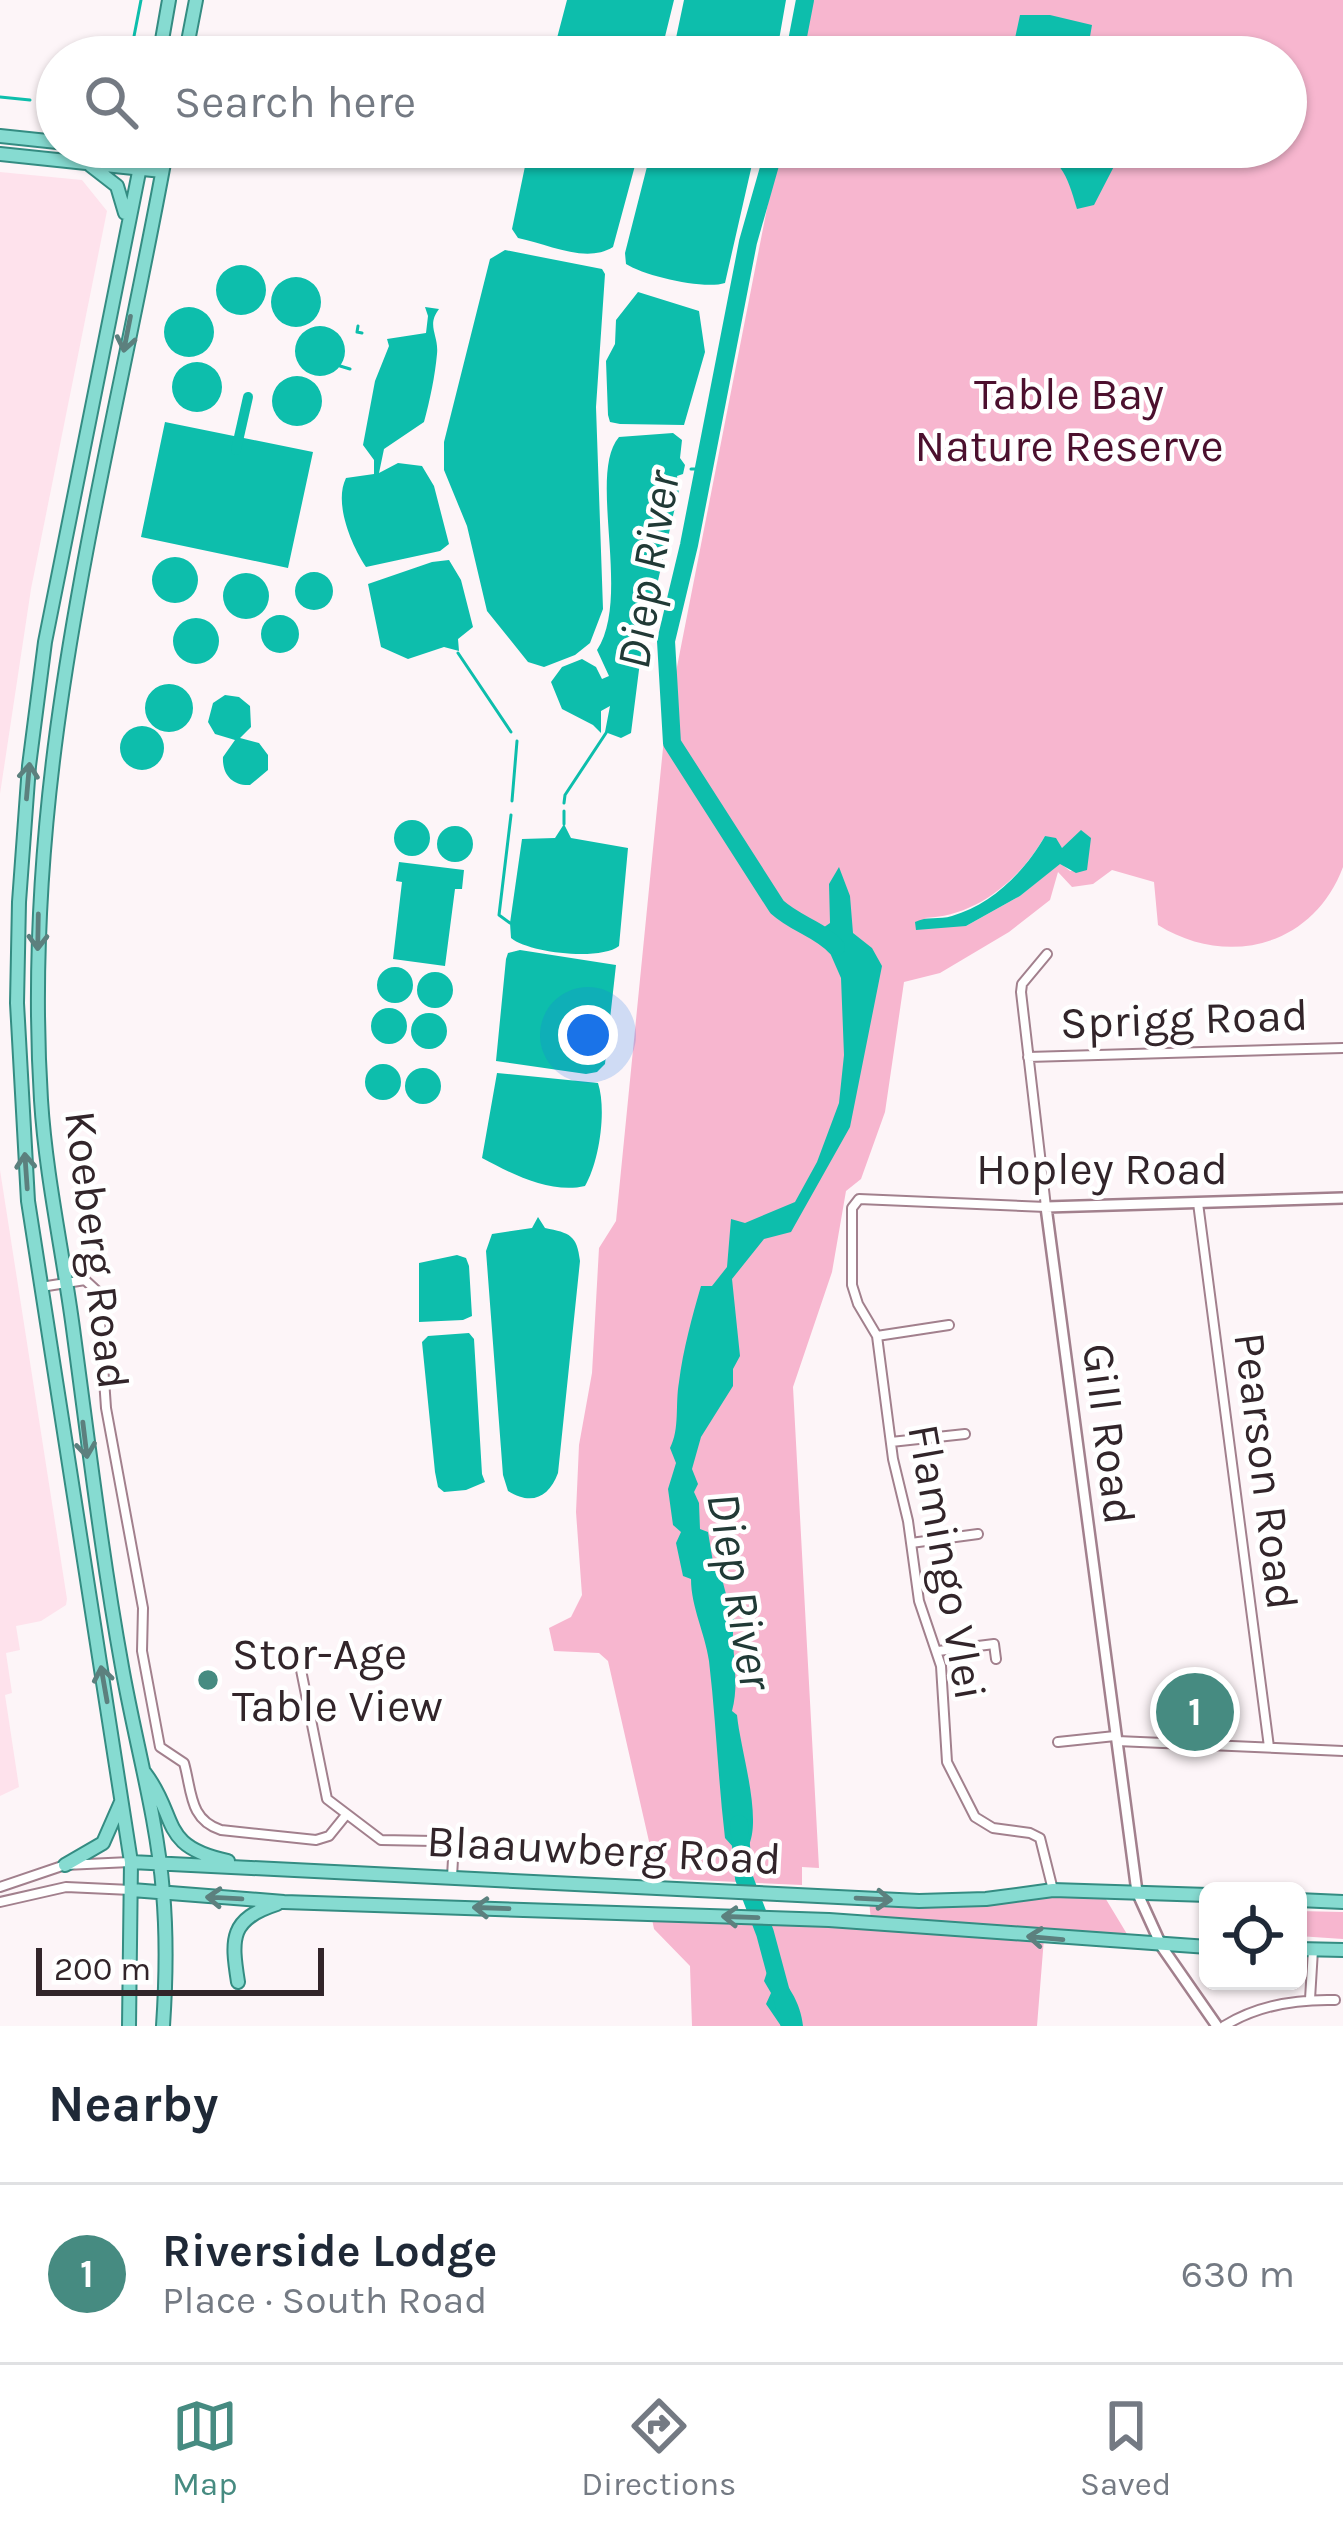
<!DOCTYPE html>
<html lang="en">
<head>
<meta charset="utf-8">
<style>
	body { margin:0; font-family:Karla,sans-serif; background:#f6f6f7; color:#1f2937 }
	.controls { position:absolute; right:36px; bottom:36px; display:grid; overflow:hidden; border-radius:18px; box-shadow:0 3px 9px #0004 }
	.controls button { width:108px; height:108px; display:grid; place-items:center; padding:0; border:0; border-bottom:3px solid #e0e1e3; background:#fff; color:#1f2937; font:60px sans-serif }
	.scale { position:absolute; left:36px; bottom:30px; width:288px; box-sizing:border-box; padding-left:12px; border:6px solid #32252a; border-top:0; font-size:33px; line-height:42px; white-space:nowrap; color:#32252a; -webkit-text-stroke:9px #fff; paint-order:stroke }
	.you { position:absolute; left:588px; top:1035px; width:42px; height:42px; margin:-30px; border:9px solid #fff; border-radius:50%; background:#1a73e8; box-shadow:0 0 0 18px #1a73e833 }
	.badge { display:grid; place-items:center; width:78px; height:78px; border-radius:50%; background:#468b81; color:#fff; font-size:39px; font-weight:700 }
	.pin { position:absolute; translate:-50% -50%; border:6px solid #fff; box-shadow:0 3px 12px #0006 }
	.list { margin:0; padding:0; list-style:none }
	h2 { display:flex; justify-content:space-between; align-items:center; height:156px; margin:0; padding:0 48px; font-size:51px }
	h2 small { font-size:39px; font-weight:400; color:#747a83 }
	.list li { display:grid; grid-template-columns:78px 1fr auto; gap:36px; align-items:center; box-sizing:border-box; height:180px; padding:0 48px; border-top:3px solid #e0e1e3 }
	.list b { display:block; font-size:45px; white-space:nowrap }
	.list p { margin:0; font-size:39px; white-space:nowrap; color:#747a83 }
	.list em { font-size:39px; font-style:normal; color:#747a83 }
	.icon { flex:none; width:66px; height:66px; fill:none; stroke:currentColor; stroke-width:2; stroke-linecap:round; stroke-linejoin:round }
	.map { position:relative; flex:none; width:1343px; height:2026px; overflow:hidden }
	.search { position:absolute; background:#fff; box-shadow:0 3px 9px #0004; left:36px; right:36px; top:36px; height:132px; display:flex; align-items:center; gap:30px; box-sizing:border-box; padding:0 42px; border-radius:66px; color:#747a83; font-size:45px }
	.sheet { height:336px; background:#fff }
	nav { display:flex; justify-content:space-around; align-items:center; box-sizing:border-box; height:168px; border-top:3px solid #e0e1e3; background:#fff; font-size:33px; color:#747a83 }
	nav a { display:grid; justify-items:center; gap:6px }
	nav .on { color:#468b81 }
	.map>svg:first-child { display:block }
	.built { fill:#fee2ec }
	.green { fill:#f7b6cf; fill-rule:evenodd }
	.water { fill:#0dbeac }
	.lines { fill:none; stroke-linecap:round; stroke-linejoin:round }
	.stream { stroke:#0dbeac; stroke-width:3 }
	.canal { stroke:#0dbeac; stroke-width:10 }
	.river { stroke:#0dbeac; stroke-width:18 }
	.minor-casing { stroke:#a2808d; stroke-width:12 }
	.tertiary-casing { stroke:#a2808d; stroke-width:14 }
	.primary-casing { stroke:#348c82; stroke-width:16 }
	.minor { stroke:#fff; stroke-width:8 }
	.tertiary { stroke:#fff; stroke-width:9 }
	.primary { stroke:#86dbd1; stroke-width:12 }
	.oneway { stroke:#5c807e }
	.poi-dot { fill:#468b81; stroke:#fff; stroke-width:4.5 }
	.labels { text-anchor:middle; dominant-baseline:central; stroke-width:9; stroke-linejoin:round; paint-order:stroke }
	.park-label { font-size:45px; fill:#4c102e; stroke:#fff }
	.street-label { font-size:45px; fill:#32252a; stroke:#fff }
	.poi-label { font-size:45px; fill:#32252a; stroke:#fff; text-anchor:start }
	.water-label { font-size:48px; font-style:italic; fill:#213a36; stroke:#fff }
</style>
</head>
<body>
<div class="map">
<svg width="1343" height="2026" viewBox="0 0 1343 2026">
	<rect width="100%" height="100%" fill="#fdf5f8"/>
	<!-- built -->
	<path class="built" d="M0 172 82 180 107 211 31 589 0 794Z
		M0 1170 67 1599 66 1605 41 1621 16 1626 20 1650 6 1653 12 1693 5 1695 19 1787 0 1796Z"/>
	<!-- green -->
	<path class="green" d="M809 0H1343V867C1313 947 1227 968 1158 925L1154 882 1112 870 1093 884 1072 887 1058 872 1050 900 1009 932 940 973 904 982 885 1112 861 1179 846 1191 832 1272 793 1387 819 1868 802 1867V1885L673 1879 653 1859 608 1661 599 1653 554 1651 549 1628 571 1617 582 1595 576 1512 579 1445 592 1373 599 1248 616 1221 665 728 779 147H1286V57H797ZM1045 836 1062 848 1086 854 1087 869 1070 871 1060 863 1020 896 966 926 924 918C976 917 1020 880 1045 836Z
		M1057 1894 1104 1896 1130 1939 871 1920 869 1901Z
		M1298 1911 1343 1912V1939L1298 1936Z
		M651 1914 1044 1938 1037 2026H692L690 1966 654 1929Z"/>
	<!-- water -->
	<path class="water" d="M567 0H674L660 57H552Z
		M684 0H786L776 57H672Z
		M1020 15H1050L1092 25 1088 48 1100 57H1011Z
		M529 147H640L613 247C586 264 548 244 518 238L512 229Z
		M652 147H756L725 283C704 290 645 276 626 264L625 253Z
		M1023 147H1124L1094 205 1077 209C1067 175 1061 154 1023 147Z
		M505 250 602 269 605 274 596 407 603 609 590 643 575 655 544 667 528 662 487 611 467 526 444 470V442L490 259Z
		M216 290a25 25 0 1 1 50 0a25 25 0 1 1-50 0Z
		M271 302a25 25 0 1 1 50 0a25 25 0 1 1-50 0Z
		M638 292 699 311 705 352 684 425 620 424 610 422 608 415 606 361 615 344 616 320Z
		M164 332a25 25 0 1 1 50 0a25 25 0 1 1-50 0Z
		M425 307 439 309C426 326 439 335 437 354 435 376 430 400 424 422L384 449 379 473 398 463 422 466 434 486 449 544 440 551 366 567C353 548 333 504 346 478L374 474V460L363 445 375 381 389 346 387 339 426 333 428 316Z
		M295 351a25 25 0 1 1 50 0a25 25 0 1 1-50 0Z
		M172 387a25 25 0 1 1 50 0a25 25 0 1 1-50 0Z
		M272 401a25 25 0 1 1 50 0a25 25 0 1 1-50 0Z
		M165 422 313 452 288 568 141 537Z
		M673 433 682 440 680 458 685 465 683 474 677 476 679 490 641 654 631 733 621 738 605 732 610 706 601 711V733L593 725 562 709 551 682 562 667 582 659 596 667 602 679 609 676 597 650C632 597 587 474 619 437Z
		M152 580a23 23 0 1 1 46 0a23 23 0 1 1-46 0Z
		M449 560 461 580 473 627 458 639 459 651 444 647 408 659 381 647 368 584 432 562Z
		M295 591a19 19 0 1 1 38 0a19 19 0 1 1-38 0Z
		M223 596a23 23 0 1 1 46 0a23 23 0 1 1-46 0Z
		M261 634a19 19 0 1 1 38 0a19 19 0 1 1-38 0Z
		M173 641a23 23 0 1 1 46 0a23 23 0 1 1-46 0Z
		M145 708a24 24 0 1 1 48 0a24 24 0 1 1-48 0Z
		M225 695 239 697 250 706 251 727 240 738 259 743 268 755V770L250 785C233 786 222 775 223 757L235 740 215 734 208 722 213 703Z
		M120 748a22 22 0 1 1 44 0a22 22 0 1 1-44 0Z
		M394 838a18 18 0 1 1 36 0a18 18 0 1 1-36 0Z
		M564 824 571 838 628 848 619 946C600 961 529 953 511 938L510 923 522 839 555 838Z
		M437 844a18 18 0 1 1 36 0a18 18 0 1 1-36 0Z
		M1081 830 1091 838 1087 870 1076 873 1060 864 1020 896 966 926 916 930 915 922C927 916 939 920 952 916 992 905 1026 870 1045 836L1056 838 1062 848Z
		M399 862 464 870 462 889H455L445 966 393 959 402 882 396 881Z
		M839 867 850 896 853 933 872 948 882 966 850 1127 791 1232 764 1239 732 1279 740 1356 733 1369V1386L701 1437 692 1469 698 1484 694 1492 699 1503 700 1529 708 1532 714 1568 720 1571 728 1602 737 1606C726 1641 742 1673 732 1711L737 1715C740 1748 763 1819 748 1847L734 1848 725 1838C718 1779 716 1720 709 1661 705 1633 691 1607 691 1579L683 1576 676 1543 681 1532 673 1525 668 1489 676 1463 670 1448C680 1429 675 1404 679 1382 683 1350 692 1317 701 1286H712L727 1267 731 1219 745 1223 795 1202 817 1162 839 1103 844 1055 841 978 820 930 830 923 829 884Z
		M520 950 616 965 605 1064 597 1072 586 1074 496 1061 506 959 508 953Z
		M377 985a18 18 0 1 1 36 0a18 18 0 1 1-36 0Z
		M417 990a18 18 0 1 1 36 0a18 18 0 1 1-36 0Z
		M371 1026a18 18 0 1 1 36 0a18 18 0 1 1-36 0Z
		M411 1031a18 18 0 1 1 36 0a18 18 0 1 1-36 0Z
		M365 1082a18 18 0 1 1 36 0a18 18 0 1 1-36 0Z
		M405 1086a18 18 0 1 1 36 0a18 18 0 1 1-36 0Z
		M497 1073 598 1083C607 1111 599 1162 585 1186 551 1194 512 1174 482 1158Z
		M538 1217 545 1228C570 1233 577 1235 580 1261L558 1473C549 1497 532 1506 508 1491L503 1475 486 1251 492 1234 532 1228Z
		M457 1255 466 1258 469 1266 472 1316 463 1320 419 1322V1263Z
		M469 1333 474 1339 482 1474 485 1482 466 1490 444 1492 438 1487 435 1472 422 1342 428 1336Z
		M768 1969C787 1978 801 2004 803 2026H781L766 2004 771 1993 764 1981Z"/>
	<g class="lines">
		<!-- stream -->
		<path class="stream" d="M130 57 141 0
			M0 97 30 100
			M358 326 357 332 362 333
			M340 366 350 369
			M691 469H702
			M458 653 511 732
			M512 801 517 741
			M564 803 565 795 606 733
			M564 824V811
			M510 923 499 915 511 815"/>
		<!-- canal -->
		<path class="canal" d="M236 450 248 397"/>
		<!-- river -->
		<path class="river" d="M794 57 805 0
			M775 147 748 242 689 545 666 641 672 743 777 907C797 925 818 928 836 947
			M739 1824 744 1878 765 1933 790 2026"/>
		<defs>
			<path id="minor" d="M1047 954 1022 984 1021 992 1046 1207 859 1199 852 1208V1285L858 1304 877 1336 893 1459 908 1521 919 1601 941 1666 947 1762 975 1817 993 1828 1030 1833 1040 1838 1053 1890
				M1028 1057 1343 1048
				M1198 1203 1269 1747
				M41 1287 85 1280 98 1292 106 1408 143 1608 142 1651 160 1747 184 1763C192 1791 189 1820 221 1830L316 1840 329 1836 346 1815
				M877 1336 949 1325
				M891 1442 965 1434
				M911 1543 978 1534
				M938 1651 994 1644 996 1659
				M300 1665 327 1799 381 1840 434 1841 445 1845 453 1859 452 1877
				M1117 1741 1343 1751
				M1058 1742 1115 1736
				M0 1887 65 1865 130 1862
				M0 1902 66 1887 131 1890
				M1310 1999 1313 1950
				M1224 2026C1258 2005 1296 1999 1335 2000"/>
			<path id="tertiary" d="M1217 2026 1162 1947 1137 1892 1046 1207 1343 1198"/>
			<path id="primary" d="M159 57 169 0
				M185 57 196 0
				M0 136 57 142
				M100 147 165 156
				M0 154 162 171
				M90 165 117 186 125 213
				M145 1773C179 1818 158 1846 228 1861
				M131 1862 919 1901 986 1899 1053 1890 1208 1895
				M65 1865 103 1843 121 1802
				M132 1890 284 1902 829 1920 1208 1947
				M1298 1900 1343 1902
				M1298 1949 1343 1950
				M238 1982C231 1938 230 1919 277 1904
				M129 2026 131 1862 28 1201 17 1003 19 902 29 766 45 642 144 147
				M163 2026C166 1982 167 1937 163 1892 157 1817 135 1741 122 1667 102 1557 89 1447 74 1336 64 1257 46 1179 41 1100 20 764 108 472 167 147"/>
		</defs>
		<!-- minor casing -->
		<use href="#minor" class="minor-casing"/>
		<!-- tertiary casing -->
		<use href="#tertiary" class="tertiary-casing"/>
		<!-- primary casing -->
		<use href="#primary" class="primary-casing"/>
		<!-- minor -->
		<use href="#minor" class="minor"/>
		<!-- tertiary -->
		<use href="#tertiary" class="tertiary"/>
		<!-- primary -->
		<use href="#primary" class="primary"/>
	</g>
	<!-- one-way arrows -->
	<defs><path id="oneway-shaft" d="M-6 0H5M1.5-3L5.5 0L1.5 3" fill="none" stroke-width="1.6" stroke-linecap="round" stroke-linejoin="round" transform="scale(3)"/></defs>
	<g class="oneway">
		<use href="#oneway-shaft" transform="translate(127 334) rotate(101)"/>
		<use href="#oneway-shaft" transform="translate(28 781) rotate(-85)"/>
		<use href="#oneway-shaft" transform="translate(38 932) rotate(91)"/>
		<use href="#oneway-shaft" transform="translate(26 1171) rotate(-94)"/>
		<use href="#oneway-shaft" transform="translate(85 1440) rotate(83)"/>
		<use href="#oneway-shaft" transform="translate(104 1684) rotate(-100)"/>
		<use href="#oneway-shaft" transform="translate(224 1898) rotate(-177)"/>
		<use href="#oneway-shaft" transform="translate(874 1899) rotate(3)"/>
		<use href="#oneway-shaft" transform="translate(491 1908) rotate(-178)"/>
		<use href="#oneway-shaft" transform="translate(740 1917) rotate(-178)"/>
		<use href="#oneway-shaft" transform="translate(1045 1938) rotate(-175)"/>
	</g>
	<!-- markers -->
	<circle class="poi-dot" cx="208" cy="1680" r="12"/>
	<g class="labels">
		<!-- park labels -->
		<g class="park-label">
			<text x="1069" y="394">Table Bay<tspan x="1069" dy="52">Nature Reserve</tspan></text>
		</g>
		<!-- street labels -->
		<g class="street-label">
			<text transform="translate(1184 1019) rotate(-2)">Sprigg Road</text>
			<text x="1102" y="1169">Hopley Road</text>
			<text transform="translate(97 1250) rotate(83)">Koeberg Road</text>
			<text transform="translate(1109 1434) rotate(83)">Gill Road</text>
			<text transform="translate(1266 1471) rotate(83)">Pearson Road</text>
			<text transform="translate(947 1562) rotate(80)">Flamingo Vlei</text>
			<text transform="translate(604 1850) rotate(3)">Blaauwberg Road</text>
		</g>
		<!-- poi labels -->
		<g class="poi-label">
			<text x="232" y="1654">Stor-Age<tspan x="232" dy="52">Table View</tspan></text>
		</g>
		<!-- water labels -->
		<g class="water-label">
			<text transform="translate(648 570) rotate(-81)">Diep River</text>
			<text transform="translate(740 1591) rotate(80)">Diep River</text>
		</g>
	</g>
</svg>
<div class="controls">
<button><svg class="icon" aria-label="locate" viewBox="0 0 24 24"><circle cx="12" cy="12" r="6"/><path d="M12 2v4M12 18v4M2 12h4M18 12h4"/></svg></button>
</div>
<div class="scale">200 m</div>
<div class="you"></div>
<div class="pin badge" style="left:1195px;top:1712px">1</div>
<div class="search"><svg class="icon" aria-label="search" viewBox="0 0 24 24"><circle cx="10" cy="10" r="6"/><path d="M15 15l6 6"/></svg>Search here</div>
</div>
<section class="sheet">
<h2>Nearby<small></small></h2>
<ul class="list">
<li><span class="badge">1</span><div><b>Riverside Lodge</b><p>Place · South Road</p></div><em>630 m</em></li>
</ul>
</section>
<nav>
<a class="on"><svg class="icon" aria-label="map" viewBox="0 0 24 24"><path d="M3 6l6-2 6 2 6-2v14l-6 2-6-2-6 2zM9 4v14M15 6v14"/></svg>Map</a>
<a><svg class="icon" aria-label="directions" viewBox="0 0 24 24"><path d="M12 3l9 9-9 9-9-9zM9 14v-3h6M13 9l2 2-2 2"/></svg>Directions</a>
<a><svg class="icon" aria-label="saved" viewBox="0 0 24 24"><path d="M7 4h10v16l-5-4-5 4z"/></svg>Saved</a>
</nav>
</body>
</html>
